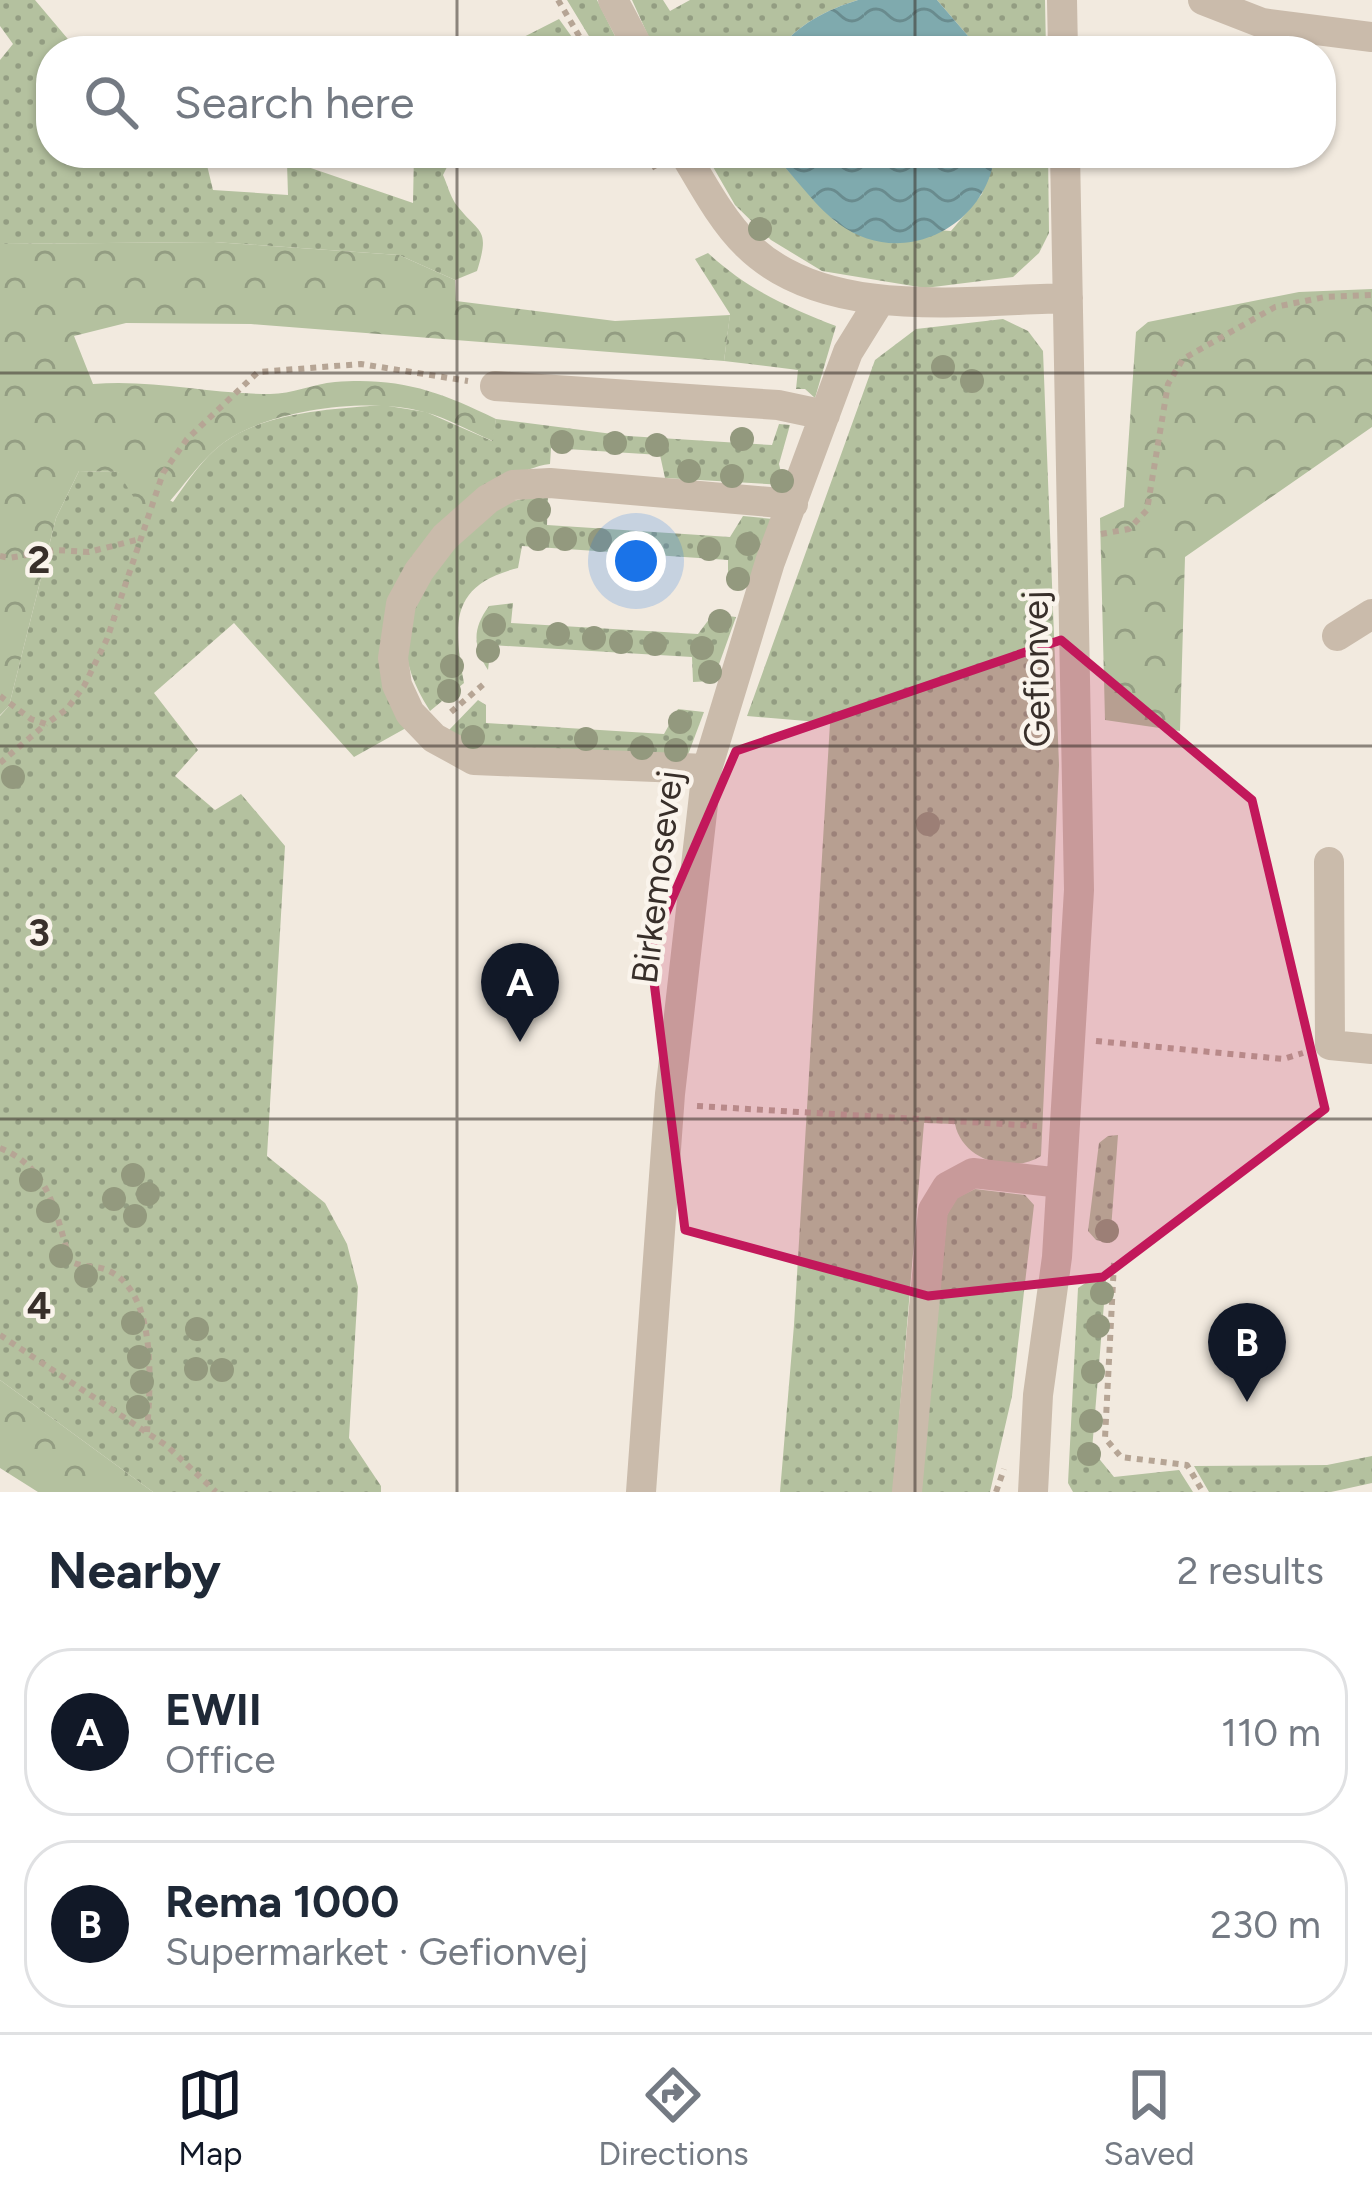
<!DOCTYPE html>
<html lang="en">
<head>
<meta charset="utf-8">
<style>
	body { margin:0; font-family:Figtree,sans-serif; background:#f6f6f7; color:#1f2937 }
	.you { position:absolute; left:636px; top:561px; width:42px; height:42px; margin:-30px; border:9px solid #fff; border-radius:50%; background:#1a73e8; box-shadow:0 0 0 18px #1a73e833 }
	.badge { display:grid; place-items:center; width:78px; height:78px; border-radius:50%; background:#111827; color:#fff; font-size:39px; font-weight:700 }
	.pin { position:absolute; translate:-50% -99px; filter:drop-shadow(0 3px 6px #0008) }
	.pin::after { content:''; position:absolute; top:63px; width:42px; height:36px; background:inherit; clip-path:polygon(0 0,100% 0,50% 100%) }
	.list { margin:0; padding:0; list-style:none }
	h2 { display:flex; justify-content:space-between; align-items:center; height:156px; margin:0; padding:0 48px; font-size:51px }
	h2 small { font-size:39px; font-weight:400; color:#747a83 }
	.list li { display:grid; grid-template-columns:78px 1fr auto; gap:36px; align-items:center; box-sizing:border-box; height:168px; margin:0 24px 24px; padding:0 24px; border:3px solid #e0e1e3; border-radius:48px }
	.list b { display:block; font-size:45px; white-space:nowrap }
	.list p { margin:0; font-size:39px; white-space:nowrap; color:#747a83 }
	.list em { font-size:39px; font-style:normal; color:#747a83 }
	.icon { flex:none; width:66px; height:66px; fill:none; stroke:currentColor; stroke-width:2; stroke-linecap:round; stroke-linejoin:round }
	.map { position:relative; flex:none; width:1372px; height:1492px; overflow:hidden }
	.search { position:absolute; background:#fff; box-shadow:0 3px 9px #0004; left:36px; right:36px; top:36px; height:132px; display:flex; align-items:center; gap:30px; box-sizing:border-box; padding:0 42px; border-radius:48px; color:#747a83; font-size:45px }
	.sheet { height:540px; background:#fff }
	nav { display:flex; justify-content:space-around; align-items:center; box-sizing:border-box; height:168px; border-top:3px solid #e0e1e3; background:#fff; font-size:33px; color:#747a83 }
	nav a { display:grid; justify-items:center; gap:6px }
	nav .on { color:#111827 }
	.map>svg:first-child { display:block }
	.grass { fill:url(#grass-dots) }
	.forest { fill:url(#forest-crowns) }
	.water { fill:url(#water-waves) }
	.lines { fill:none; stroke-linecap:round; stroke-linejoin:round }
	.path { stroke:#b6a595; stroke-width:6; stroke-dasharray:6 6; stroke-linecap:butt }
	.minor { stroke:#cabbab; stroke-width:30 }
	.tree { fill:#93997e }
	.marked { fill:#c2185b; fill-opacity:0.2; stroke:#c2185b; stroke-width:9; stroke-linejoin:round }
	.grid { fill:none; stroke:#382f2a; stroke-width:3; stroke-opacity:0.55 }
	.labels { text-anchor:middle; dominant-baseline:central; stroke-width:9; stroke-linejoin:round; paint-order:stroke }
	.street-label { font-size:36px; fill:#382f2a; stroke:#faf4ec }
	.grid-label { font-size:39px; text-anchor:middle; font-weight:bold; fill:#382f2a; stroke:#faf4ec; stroke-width:9; stroke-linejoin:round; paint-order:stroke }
</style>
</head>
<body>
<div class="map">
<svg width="1372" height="1492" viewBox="0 0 1372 1492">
	<defs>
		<pattern id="grass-dots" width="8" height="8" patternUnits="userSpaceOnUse" patternTransform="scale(3)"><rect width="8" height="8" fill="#b4c19f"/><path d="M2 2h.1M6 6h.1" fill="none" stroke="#939d82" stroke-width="1.8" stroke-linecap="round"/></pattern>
		<pattern id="forest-crowns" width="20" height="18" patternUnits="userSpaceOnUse" patternTransform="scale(3)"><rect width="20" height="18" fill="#b4c19f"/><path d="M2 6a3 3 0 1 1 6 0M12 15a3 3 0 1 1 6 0" fill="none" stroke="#939d82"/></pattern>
		<pattern id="water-waves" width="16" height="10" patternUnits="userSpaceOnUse" patternTransform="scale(3)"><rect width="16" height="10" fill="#7faaae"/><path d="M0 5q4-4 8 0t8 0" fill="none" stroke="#698b8e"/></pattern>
	</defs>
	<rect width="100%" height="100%" fill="#f2eadf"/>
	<!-- grass -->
	<path class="grass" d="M0 0H35L78 51H51V153H204L213 190 288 195 287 163 302 165 413 203 414 153H454L443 175C447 184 450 195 455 203 479 235 491 226 477 271L455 280 399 255 214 242 0 244V60L13 44 0 26Z
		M567 0H597L618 42 598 51Z
		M632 0H663L670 11 690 0H858C826 10 798 24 778 51H655Z
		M937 0H1045L1046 51H981Z
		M559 19 582 51H496Z
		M705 153H778L780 162 837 223 951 231 982 194 995 153H1048L1049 233 1039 253 1013 277 925 288 822 271 771 240 735 205Z
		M708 253C747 289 787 307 836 326L815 398 805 389H796L798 370 724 361 730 314 695 259Z
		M1003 319 1028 331 1043 351 1059 765 1041 1156C1011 1175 962 1160 955 1124L924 1123 893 1492H780L794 1325 830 723 747 716 875 360 916 329Z
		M382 405 426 412 492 441 496 419 628 436 772 445 779 424 790 425 779 464 784 485 665 478 660 455 551 448 550 464C492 471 437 548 397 589L406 728 354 757 234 623 154 693 198 750 175 776 215 810 241 794 285 846 267 1156 325 1203 347 1244 358 1287 349 1438 381 1486V1492H153L0 1380V716L9 706 56 518 79 471 118 472 173 502C188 481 203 458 223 443 264 412 333 409 382 405Z
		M548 496 547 525 730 537 743 516 773 519 750 583 728 582V560L522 546 518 568C450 585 453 623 464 683L430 711C386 643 405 597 458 543 473 528 489 509 510 502 521 498 536 498 548 496Z
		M513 603 511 623 698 634 713 614 736 617 713 681 693 682 692 657 491 645 488 670C473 646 472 629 489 606Z
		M478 700 486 705V723L664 734 678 709 704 712 686 760 465 749 449 730Z
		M1118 1135 1110 1243 1096 1240 1088 1231 1099 1143 1108 1136Z
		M975 1189 1025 1195 1034 1205 1012 1396 990 1492H921L947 1215 956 1198Z
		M1106 1279 1092 1450 1114 1477 1179 1470 1193 1492H1073L1068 1483 1078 1288 1090 1280Z
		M1372 1456V1483L1331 1492H1209L1194 1466 1327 1465Z"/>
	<!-- forest -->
	<path class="forest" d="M214 242 399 255 455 280 456 301 615 321 730 315 724 361 251 324 126 323 74 336 93 384C153 379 210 394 270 394 292 394 313 384 335 382 399 377 439 391 496 419L493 441C471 432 448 418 424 412 370 397 273 409 226 441 195 463 178 498 149 522L118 472 79 471 56 518 9 706 0 715V244Z
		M1372 289V427L1185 557 1180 731 1105 720 1100 518 1124 507 1136 332 1148 322 1299 292Z
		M0 1380 153 1492H38L0 1468Z"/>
	<!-- water -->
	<path class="water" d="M858 0H937L981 51H778C798 24 826 10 858 0Z
		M778 153H995C987 228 901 270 839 224 817 208 799 182 780 162Z"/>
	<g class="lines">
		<!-- path -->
		<path class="path" d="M558 0 588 51
			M647 153 657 171
			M1101 534 1129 529 1147 510 1168 384 1183 359 1275 307 1325 297 1372 295
			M0 556 9 558 56 550 89 552 140 539
			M0 696 31 719 46 724 67 709 84 686 107 639 163 473 187 439 258 372 361 364 468 381
			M451 712 485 683
			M0 763 46 724
			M1096 1041 1283 1059 1303 1053
			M697 1106 1037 1126
			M0 1148C50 1168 56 1214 70 1261 82 1268 95 1265 107 1270 159 1292 150 1388 147 1432
			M1114 1263 1105 1438 1121 1457 1187 1465 1203 1492
			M0 1335 167 1446 216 1492
			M996 1492 1004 1469"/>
		<!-- minor -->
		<path class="minor" d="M613 0 640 51
			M1062 0 1063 51
			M1203 0 1262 23 1372 37
			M684 153C702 183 722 221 747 245 825 322 968 300 1068 298
			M495 386 778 405 825 415
			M1337 636 1372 614
			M707 769 474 760 434 738 410 713 397 685 393 658 401 604 419 571 445 537 488 499 513 485 550 483 793 504
			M1329 862 1330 1045 1372 1049
			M641 1492 670 1094 707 769 770 562 848 352 879 302
			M907 1492 933 1210 947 1187 973 1173 1061 1183
			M1033 1492 1038 1395 1057 1257 1079 890 1065 153"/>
	</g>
	<!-- trees -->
	<g class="tree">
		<circle cx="760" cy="229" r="12"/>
		<circle cx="943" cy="367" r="12"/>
		<circle cx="972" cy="381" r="12"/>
		<circle cx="742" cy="439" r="12"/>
		<circle cx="562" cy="442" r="12"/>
		<circle cx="615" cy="443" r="12"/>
		<circle cx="657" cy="445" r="12"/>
		<circle cx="689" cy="471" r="12"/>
		<circle cx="732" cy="476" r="12"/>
		<circle cx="782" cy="481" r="12"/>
		<circle cx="539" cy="510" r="12"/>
		<circle cx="538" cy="539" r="12"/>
		<circle cx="565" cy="539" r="12"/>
		<circle cx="600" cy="540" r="12"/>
		<circle cx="636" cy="543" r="12"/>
		<circle cx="748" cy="544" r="12"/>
		<circle cx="709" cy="549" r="12"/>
		<circle cx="738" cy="579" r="12"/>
		<circle cx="720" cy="621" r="12"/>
		<circle cx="494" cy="625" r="12"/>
		<circle cx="558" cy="634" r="12"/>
		<circle cx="594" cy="638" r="12"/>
		<circle cx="621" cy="642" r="12"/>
		<circle cx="655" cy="644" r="12"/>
		<circle cx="702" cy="648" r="12"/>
		<circle cx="488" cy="651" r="12"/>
		<circle cx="452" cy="666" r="12"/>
		<circle cx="710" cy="672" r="12"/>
		<circle cx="449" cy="691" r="12"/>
		<circle cx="680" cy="722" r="12"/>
		<circle cx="473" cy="737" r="12"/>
		<circle cx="586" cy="739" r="12"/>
		<circle cx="642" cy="748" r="12"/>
		<circle cx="676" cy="750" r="12"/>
		<circle cx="13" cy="777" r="12"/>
		<circle cx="928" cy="824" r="12"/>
		<circle cx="133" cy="1175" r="12"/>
		<circle cx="31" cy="1180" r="12"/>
		<circle cx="148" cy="1194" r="12"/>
		<circle cx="114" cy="1199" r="12"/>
		<circle cx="48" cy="1211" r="12"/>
		<circle cx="135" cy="1216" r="12"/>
		<circle cx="1107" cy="1231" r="12"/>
		<circle cx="61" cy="1256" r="12"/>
		<circle cx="86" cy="1276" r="12"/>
		<circle cx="1102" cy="1293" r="12"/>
		<circle cx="133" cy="1323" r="12"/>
		<circle cx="1098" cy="1326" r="12"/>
		<circle cx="197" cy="1329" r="12"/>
		<circle cx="139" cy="1357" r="12"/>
		<circle cx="196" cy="1369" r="12"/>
		<circle cx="222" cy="1370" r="12"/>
		<circle cx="1093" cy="1372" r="12"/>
		<circle cx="142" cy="1382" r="12"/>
		<circle cx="138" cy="1407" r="12"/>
		<circle cx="1091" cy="1421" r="12"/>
		<circle cx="1089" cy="1454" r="12"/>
	</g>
	<!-- marked area -->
	<path class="marked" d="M1061 640 1252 800 1325 1109 1103 1277 928 1296 685 1230 650 950 736 751Z"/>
	<!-- grid -->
	<path class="grid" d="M457 0V51M915 0V51M457 153V1492M915 153V1492M0 373H1372M0 746H1372M0 1119H1372"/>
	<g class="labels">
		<!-- street labels -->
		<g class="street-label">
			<text transform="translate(1036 669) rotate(-91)">Gefionvej</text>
			<text transform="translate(657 877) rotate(-83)">Birkemosevej</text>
		</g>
	</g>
	<g class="grid-label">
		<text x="39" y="573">2</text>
		<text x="39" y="946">3</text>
		<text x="39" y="1319">4</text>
	</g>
</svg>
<div class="you"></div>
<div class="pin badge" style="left:520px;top:1042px">A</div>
<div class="pin badge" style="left:1247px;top:1402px">B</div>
<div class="search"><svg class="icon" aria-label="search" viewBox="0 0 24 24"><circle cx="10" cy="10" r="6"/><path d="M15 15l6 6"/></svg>Search here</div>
</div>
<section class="sheet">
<h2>Nearby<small>2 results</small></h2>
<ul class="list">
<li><span class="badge">A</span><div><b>EWII</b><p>Office</p></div><em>110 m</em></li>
<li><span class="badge">B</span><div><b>Rema 1000</b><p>Supermarket · Gefionvej</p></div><em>230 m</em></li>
</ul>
</section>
<nav>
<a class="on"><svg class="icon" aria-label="map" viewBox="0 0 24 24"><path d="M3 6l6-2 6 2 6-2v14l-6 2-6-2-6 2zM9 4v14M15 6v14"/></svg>Map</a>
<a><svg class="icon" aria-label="directions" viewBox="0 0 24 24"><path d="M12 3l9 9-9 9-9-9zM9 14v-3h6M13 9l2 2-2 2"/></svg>Directions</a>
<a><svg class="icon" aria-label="saved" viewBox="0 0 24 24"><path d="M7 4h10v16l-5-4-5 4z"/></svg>Saved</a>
</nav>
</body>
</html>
